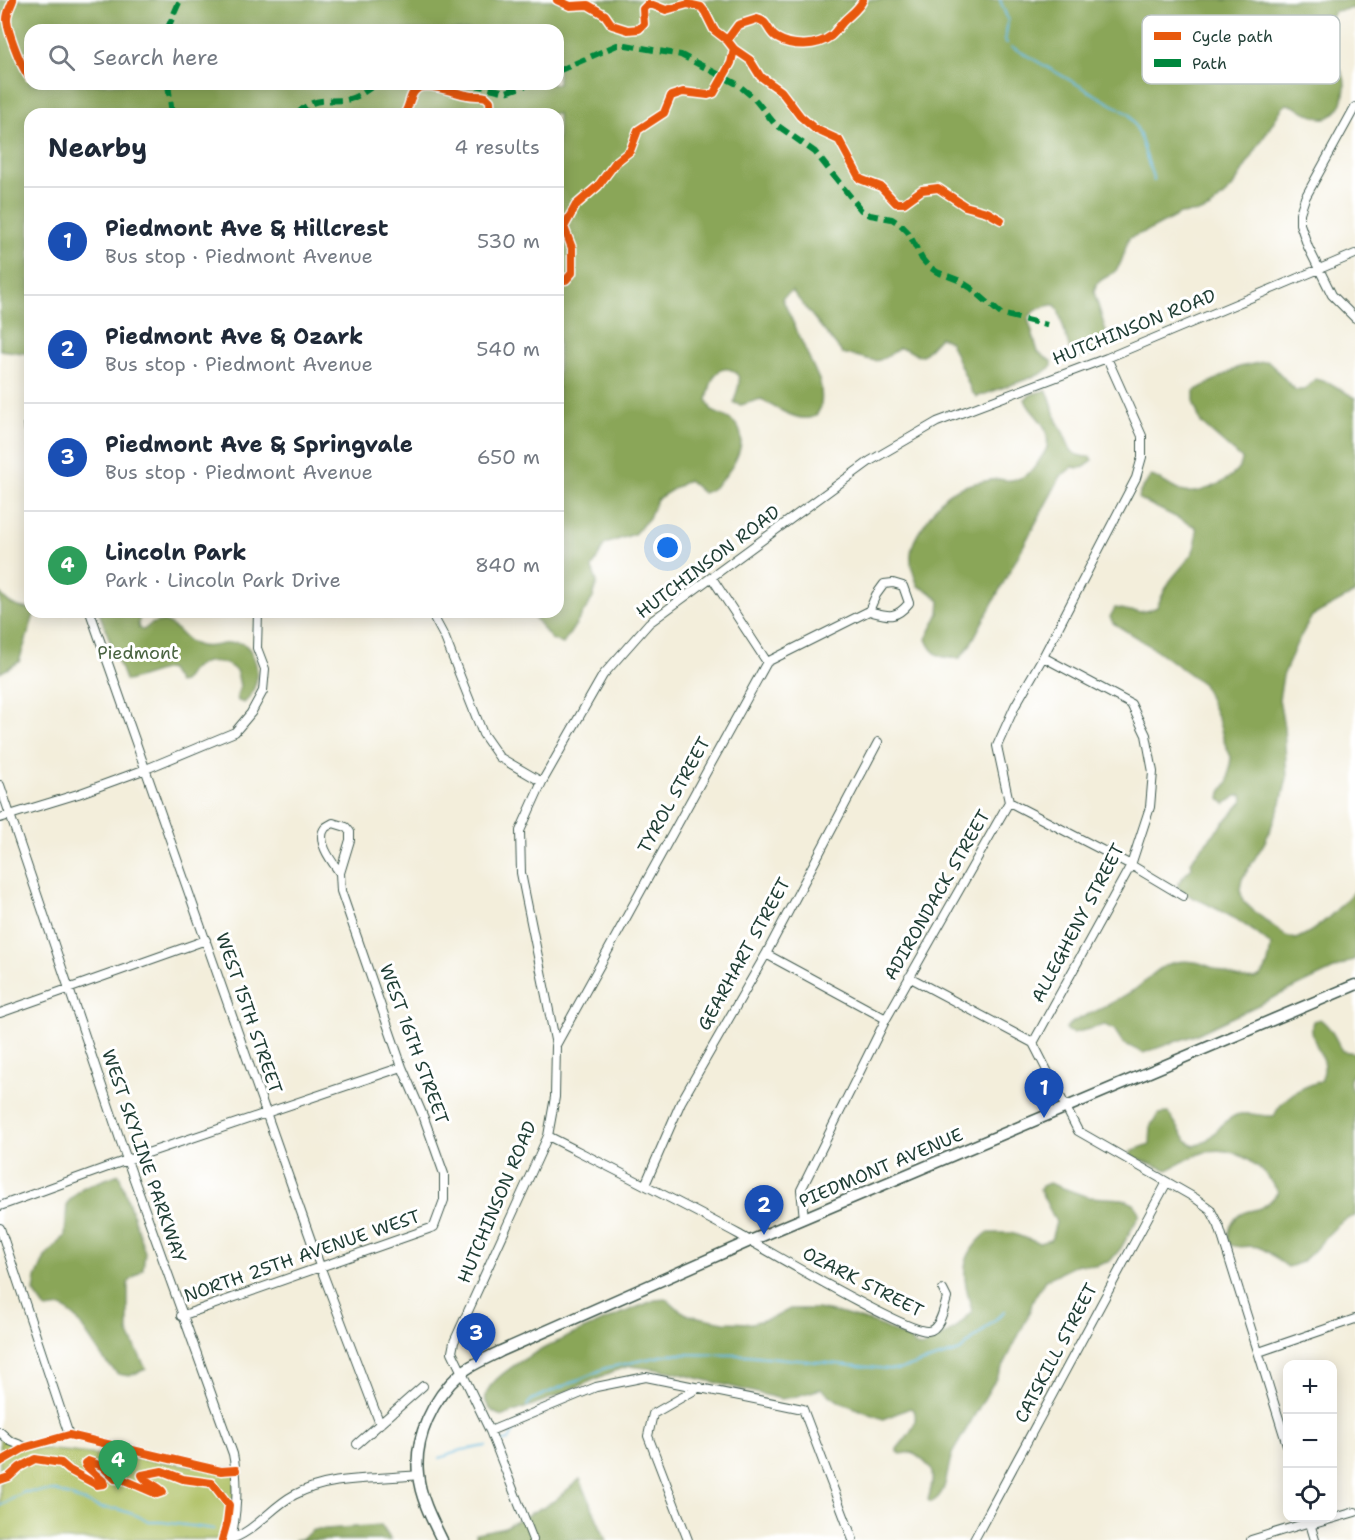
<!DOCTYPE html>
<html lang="en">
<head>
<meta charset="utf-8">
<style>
	body { margin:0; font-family:"Shantell Sans",sans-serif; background:#f6f6f7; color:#1f2937 }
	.controls { position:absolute; right:18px; bottom:18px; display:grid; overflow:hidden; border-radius:12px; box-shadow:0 3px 15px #0003 }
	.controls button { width:54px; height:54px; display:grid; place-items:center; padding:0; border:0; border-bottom:2px solid #e0e1e3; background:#fff; color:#1f2937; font:30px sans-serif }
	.you { position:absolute; left:668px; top:548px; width:21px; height:21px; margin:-15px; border:4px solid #fff; border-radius:50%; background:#1a73e8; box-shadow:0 0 0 9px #1a73e833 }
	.badge { display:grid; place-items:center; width:39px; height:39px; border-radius:50%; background:#d93025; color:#fff; font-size:20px; font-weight:700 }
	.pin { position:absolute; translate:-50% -50px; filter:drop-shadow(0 2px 3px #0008) }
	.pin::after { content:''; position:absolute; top:32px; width:21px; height:18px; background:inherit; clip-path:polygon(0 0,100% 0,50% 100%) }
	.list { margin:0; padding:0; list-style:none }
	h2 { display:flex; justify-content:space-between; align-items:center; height:78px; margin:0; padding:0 24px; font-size:26px }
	h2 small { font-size:20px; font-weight:400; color:#747a83 }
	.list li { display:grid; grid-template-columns:39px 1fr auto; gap:18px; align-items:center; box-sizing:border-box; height:108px; padding:0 24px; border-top:2px solid #e0e1e3 }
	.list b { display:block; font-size:22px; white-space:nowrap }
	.list p { margin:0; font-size:20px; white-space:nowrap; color:#747a83 }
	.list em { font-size:20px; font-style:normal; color:#747a83 }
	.icon { flex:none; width:33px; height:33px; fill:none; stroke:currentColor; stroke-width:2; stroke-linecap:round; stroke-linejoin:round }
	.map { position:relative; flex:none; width:1355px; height:1540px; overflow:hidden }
	.search { position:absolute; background:#fff; box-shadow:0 3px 15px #0003; left:24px; top:24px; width:540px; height:66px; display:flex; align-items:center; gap:15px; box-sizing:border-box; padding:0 21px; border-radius:18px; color:#747a83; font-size:22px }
	.panel { position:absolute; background:#fff; box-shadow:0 3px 15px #0003; left:24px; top:108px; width:540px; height:510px; border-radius:18px }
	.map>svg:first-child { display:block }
	.green { fill:#adbf62; stroke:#667e4b; stroke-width:1.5 }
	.forest { fill:#8aa658; stroke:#547246; stroke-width:1.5; fill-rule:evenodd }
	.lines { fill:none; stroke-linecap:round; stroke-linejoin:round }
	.stream { stroke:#63b9df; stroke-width:2 }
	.minor-casing { stroke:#3f584d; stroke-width:10 }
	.major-casing { stroke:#3f584d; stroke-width:13 }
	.minor { stroke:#fff; stroke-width:8 }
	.major { stroke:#fff; stroke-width:10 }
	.quiet { stroke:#00873e; stroke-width:6; stroke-dasharray:12 6; stroke-linecap:butt }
	.cycleway-casing { stroke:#fff; stroke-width:11 }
	.cycleway { stroke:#e8590c; stroke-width:8 }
	.labels { text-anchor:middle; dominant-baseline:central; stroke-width:6; stroke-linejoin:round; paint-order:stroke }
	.street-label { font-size:18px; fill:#1f3d34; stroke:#fff }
	.park-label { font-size:18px; fill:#4a6442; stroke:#fff }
	.key { fill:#fff; stroke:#bcc5c2; stroke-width:1.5 }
	.key-label { font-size:16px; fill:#1f3d34 }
</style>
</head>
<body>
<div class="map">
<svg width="1355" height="1540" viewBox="0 0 1355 1540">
	<rect width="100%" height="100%" fill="#fff"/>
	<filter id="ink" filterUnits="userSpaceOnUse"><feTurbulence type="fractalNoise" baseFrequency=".0167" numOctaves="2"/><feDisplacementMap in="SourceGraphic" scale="12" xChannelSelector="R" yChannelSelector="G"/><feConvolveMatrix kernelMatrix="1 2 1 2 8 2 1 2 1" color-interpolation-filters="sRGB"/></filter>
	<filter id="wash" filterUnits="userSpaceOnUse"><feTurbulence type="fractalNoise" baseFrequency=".008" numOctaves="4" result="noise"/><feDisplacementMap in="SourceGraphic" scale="24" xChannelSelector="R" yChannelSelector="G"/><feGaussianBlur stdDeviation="1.35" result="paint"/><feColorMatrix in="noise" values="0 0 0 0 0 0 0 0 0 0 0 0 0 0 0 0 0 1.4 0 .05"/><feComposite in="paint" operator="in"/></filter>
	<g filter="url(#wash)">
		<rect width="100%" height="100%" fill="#f3eedb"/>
		<!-- green -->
		<path class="green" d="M0 1432 26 1447 236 1470 232 1539 0 1540Z"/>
		<!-- forest -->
		<path class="forest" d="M0 0H1355V8L1335 11C1329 20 1316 31 1318 43 1321 68 1355 58 1342 103 1325 134 1309 109 1287 104L1282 108 1232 188 1210 208 1201 212 1180 214 1152 229 1129 238C1125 247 1124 258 1119 266 1112 280 1098 274 1094 292L1108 338 1107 346C1097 352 1083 361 1072 357L1058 309 1055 305C1047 304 1031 311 1028 319L1038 352 1052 362V366L1041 374 977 397 972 392 950 342 940 337 924 354 919 356 906 349 899 348C870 371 874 356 843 354L792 291 782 298 820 382C830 438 789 417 761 399L741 405 734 403C735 396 738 390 739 384 741 371 726 364 717 373 711 378 709 392 707 400L712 411C721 415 734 419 739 429 749 449 722 488 703 493L688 480 657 499 649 518 634 534 605 544 592 568 597 582 593 598 563 644 551 639 530 612H558V114H30V354L0 350ZM30 30H558V84H30Z
			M1267 361C1278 370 1285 380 1295 390H1304L1315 379 1330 383 1355 398V593L1312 616 1296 645 1283 676 1279 699 1284 727 1287 778 1281 803 1265 842 1242 879 1240 889 1243 901 1255 912 1286 936 1296 939C1320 929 1338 909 1355 890V959L1195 1035 1143 1053 1123 1043 1114 1029 1105 1025 1073 1033 1067 1031 1066 1028C1072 1021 1081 1018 1089 1014 1105 1008 1120 998 1134 990 1146 982 1154 970 1167 965 1175 961 1187 961 1195 962 1212 964 1240 985 1257 978 1269 973 1269 956 1271 945 1254 930 1232 916 1211 906 1200 900 1188 897 1178 888V883L1192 867 1191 862 1196 854 1243 801 1242 795 1236 796 1225 804 1220 799 1221 792 1228 782 1231 757 1225 744 1218 719 1203 684 1155 649 1113 623 1110 617 1115 608C1132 611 1141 615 1157 607 1161 598 1165 589 1170 581 1184 562 1200 554 1196 527L1139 499 1140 492 1151 476C1164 479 1171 490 1185 492 1202 495 1241 477 1242 459L1201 423 1194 404V391L1239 367Z
			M1046 390C1051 396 1052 405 1054 413 1056 420 1058 424 1062 430 1071 447 1067 456 1090 457L1092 460C1086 468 1082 469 1073 467L1061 476 970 645 960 658C943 659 932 656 926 639L939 613 940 601 930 592 918 586C908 562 907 548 923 526 932 514 939 498 953 491 966 484 983 481 998 479 1002 479 1007 481 1011 480 1024 479 1034 470 1040 459 1042 456 1046 451 1047 447 1051 421 1030 416 1025 399L1032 394Z
			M0 593C8 604 17 608 30 609V612H35L19 662 0 673Z
			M99 612H141L138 624 139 629 143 630C147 628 149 624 154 623 175 616 180 642 200 646 217 650 241 632 251 652 255 659 257 666 257 674 257 684 251 697 244 703L238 701 237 696 240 686 237 672C225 659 205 658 192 670 188 674 187 678 183 682L178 683 170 670 166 669 128 681 125 680Z
			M1320 1019C1331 1027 1336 1039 1342 1051L1355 1053V1072C1347 1079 1349 1087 1355 1095V1216C1326 1224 1317 1261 1288 1267 1278 1261 1270 1251 1258 1247 1248 1244 1238 1250 1229 1244 1227 1233 1231 1220 1241 1214 1246 1210 1254 1211 1260 1208 1268 1205 1273 1199 1278 1192 1266 1169 1238 1146 1210 1151 1195 1153 1181 1164 1167 1170L1131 1156V1151L1150 1144 1151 1125 1159 1114 1168 1113C1178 1124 1181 1138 1194 1146 1213 1142 1219 1122 1236 1115 1248 1111 1262 1117 1274 1116 1284 1095 1300 1088 1321 1081 1333 1058 1306 1043 1313 1021Z
			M119 1174 145 1252 143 1269 128 1283V1332L146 1369 129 1376 118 1374 105 1361 76 1318 62 1307 46 1309 34 1292 36 1278 45 1257 65 1236 67 1203 82 1188Z
			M1049 1183 1088 1197 1123 1199 1134 1204 1140 1214 1121 1248 1110 1261 1096 1266 1078 1264 1045 1280 1033 1300 1028 1316 1005 1363 953 1452C946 1467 949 1495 931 1502L928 1500C936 1473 935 1467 911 1452L901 1454 897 1452V1449C905 1438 920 1425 914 1410L910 1408 883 1419 840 1402 821 1389C807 1392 796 1398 781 1399L669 1371 630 1366 614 1371 552 1398 503 1416C496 1415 489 1410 486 1402 476 1366 628 1312 655 1300L667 1299 675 1307 688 1315 724 1322 752 1323 775 1317 790 1309H817L843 1314 877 1324 909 1339 916 1346 923 1347 955 1329 972 1311C963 1276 957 1258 987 1233H1011L1039 1243 1051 1240 1056 1222 1040 1190 1042 1186Z
			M580 1479 606 1540H476V1533L505 1527 554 1501Z
			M381 1525 391 1540H294L301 1539 313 1530Z"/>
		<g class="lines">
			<!-- stream -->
			<path class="stream" d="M1000 0 1008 20 1005 41 1007 43
				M1012 47 1129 114 1139 133 1154 181
				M527 1406 531 1400 606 1368 671 1354 747 1355 898 1370 960 1351 1005 1311
				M500 1442 509 1440 518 1423
				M440 1458 462 1450 486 1446
				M0 1506 24 1492 56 1491 101 1508 118 1509 138 1516 148 1522H162L214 1529"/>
		</g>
	</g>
	<g filter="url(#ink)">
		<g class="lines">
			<defs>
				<path id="minor" d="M1355 107 1305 198 1300 213V224L1308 247 1332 295 1355 318
					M30 410 28 419 30 447
					M712 578 767 662
					M90 612 320 1266 380 1424
					M431 612 445 638 483 734 499 757 542 782
					M0 785 127 1160 233 1454C239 1483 237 1511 231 1540
					M1009 802 1131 865 1183 896
					M0 818 78 794 146 769 235 732 251 713 263 691 265 669 257 648 258 612
					M333 823 346 827 350 832V840L340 873C333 863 315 841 325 828 327 826 330 825 333 823Z
					M766 954 886 1019
					M909 977 1033 1043 1078 1131 1195 1198 1210 1209 1219 1226 1288 1448
					M0 1013 206 940
					M1033 1043 1131 865 1150 807 1153 772 1146 735 1131 704 1043 657
					M556 1045 767 662 869 611 876 595 884 584 893 583 903 586 909 603C895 620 888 616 869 611
					M548 1136C611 1168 675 1200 738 1234 767 1250 906 1333 928 1331 940 1330 944 1308 947 1298L943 1290
					M645 1185 681 1102 766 954 878 742
					M0 1206 127 1160 402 1067
					M804 1218 801 1190 886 1019 1009 802 997 746 1015 706 1043 657 1136 478 1142 457V436L1107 358
					M0 1228 69 1435
					M181 1316 434 1227 444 1200V1174L424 1118 402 1067 341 891 340 873
					M1259 1352 1355 1319
					M490 1431 596 1387 646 1377 803 1409 853 1540
					M0 1432 10 1441 26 1447
					M357 1444 423 1386
					M0 1462 26 1447 69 1435 221 1471 236 1470
					M1309 1520 1315 1540
					M228 1540C254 1533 271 1507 294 1495 332 1475 376 1480 418 1475
					M533 1540 490 1431 452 1352 454 1342 548 1136 555 1097 556 1045 521 873 520 831 542 782 603 675 649 623 870 461 937 422 1107 358 1355 254
					M688 1540 648 1436 653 1414 700 1387
					M974 1540 1167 1182
					M1251 1540 1310 1522 1314 1524 1355 1512"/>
				<path id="major" d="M442 1540C432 1520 420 1497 418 1474 414 1438 433 1398 460 1374 471 1364 488 1358 501 1351L750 1241 1355 985"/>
			</defs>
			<!-- minor casing -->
			<use href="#minor" class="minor-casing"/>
			<!-- major casing -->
			<use href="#major" class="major-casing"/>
			<!-- minor -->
			<use href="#minor" class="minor"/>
			<!-- major -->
			<use href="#major" class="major"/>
			<!-- quiet -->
			<path class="quiet" d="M167 30 180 0
				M558 71 617 45H626L681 55 737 84 753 97 774 123 815 152 861 210 870 215 892 219 900 224 908 232 922 259 928 266 937 272 958 280 971 288 1001 314 1047 325
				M168 84 172 114
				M472 84 506 92 531 84
				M297 114C315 96 324 102 346 100 357 98 367 90 376 84"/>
			<defs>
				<path id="cycleway" d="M13 0C11 6 7 12 7 19 7 30 22 70 30 78
					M557 0 570 6 588 5 605 15 612 25 628 30 639 29 644 24 643 9 647 5H653L666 10 688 4 701 7 705 12 714 30 727 40 734 49 750 60 760 76 781 91 800 116 815 129 839 140 860 179 881 187 896 203H904L922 190 938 188 965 206 987 212 1001 220
					M727 40 738 25 757 19C769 21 767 32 777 38 792 47 817 47 831 36 836 32 839 26 844 21 851 14 859 9 863 0
					M404 114C410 107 409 94 417 89 426 81 455 93 467 95 474 97 480 95 486 97L490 101 491 114
					M558 280H566L572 273V248L564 227 576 205 598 186 616 162 630 151 638 130 664 113 671 96 683 92 708 95 714 93 731 63 734 49
					M0 1462 26 1447 69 1435 221 1471 236 1470
					M0 1480 9 1477 20 1467 35 1459 61 1463 69 1470 97 1485 104 1484 103 1481 86 1466 85 1463 88 1461 102 1466 115 1479H122L157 1494 163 1492C158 1485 145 1483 142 1475L162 1471 183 1479 212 1483 229 1505 227 1522 222 1540"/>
			</defs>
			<!-- cycleway casing -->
			<use href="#cycleway" class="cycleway-casing"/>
			<!-- cycleway -->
			<use href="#cycleway" class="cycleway"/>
		</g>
	</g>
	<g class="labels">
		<!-- street labels -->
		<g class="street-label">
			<text transform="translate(1134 327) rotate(-22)">HUTCHINSON ROAD</text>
			<text transform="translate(708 562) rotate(-37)">HUTCHINSON ROAD</text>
			<text transform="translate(674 795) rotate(-61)">TYROL STREET</text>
			<text transform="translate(937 895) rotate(-60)">ADIRONDACK STREET</text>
			<text transform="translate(1078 923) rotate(-62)">ALLEGHENY STREET</text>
			<text transform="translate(744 954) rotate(-61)">GEARHART STREET</text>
			<text transform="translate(249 1013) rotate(71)">WEST 15TH STREET</text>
			<text transform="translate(414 1044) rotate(70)">WEST 16TH STREET</text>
			<text transform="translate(144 1156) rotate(71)">WEST SKYLINE PARKWAY</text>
			<text transform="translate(881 1168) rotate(-23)">PIEDMONT AVENUE</text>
			<text transform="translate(497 1202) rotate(-67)">HUTCHINSON ROAD</text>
			<text transform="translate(302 1256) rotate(-19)">NORTH 25TH AVENUE WEST</text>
			<text transform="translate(863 1282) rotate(27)">OZARK STREET</text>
			<text transform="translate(1056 1353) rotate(-62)">CATSKILL STREET</text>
		</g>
		<!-- park labels -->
		<g class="park-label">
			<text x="138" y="653">Piedmont</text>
		</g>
	</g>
	<!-- legend -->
	<rect x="1142" y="15" width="198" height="69" rx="9" class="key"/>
	<rect x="1154" y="32" width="27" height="8" fill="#e8590c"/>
	<rect x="1154" y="59" width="27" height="8" fill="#00873e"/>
	<g class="key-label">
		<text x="1192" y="42">Cycle path</text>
		<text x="1192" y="69">Path</text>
	</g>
</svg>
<div class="controls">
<button>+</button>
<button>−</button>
<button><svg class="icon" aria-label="locate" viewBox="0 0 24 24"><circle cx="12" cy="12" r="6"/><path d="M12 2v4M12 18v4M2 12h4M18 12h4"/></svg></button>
</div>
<div class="you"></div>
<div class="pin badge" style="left:1044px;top:1118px;background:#1a4fb4">1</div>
<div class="pin badge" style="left:764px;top:1235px;background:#1a4fb4">2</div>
<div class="pin badge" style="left:476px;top:1363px;background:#1a4fb4">3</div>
<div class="pin badge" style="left:118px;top:1490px;background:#2e9e5b">4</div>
<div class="search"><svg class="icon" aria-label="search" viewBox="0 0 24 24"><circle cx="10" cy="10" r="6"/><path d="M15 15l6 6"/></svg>Search here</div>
<section class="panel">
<h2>Nearby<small>4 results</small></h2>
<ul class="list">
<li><span class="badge" style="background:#1a4fb4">1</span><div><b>Piedmont Ave &amp; Hillcrest</b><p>Bus stop · Piedmont Avenue</p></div><em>530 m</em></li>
<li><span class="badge" style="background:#1a4fb4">2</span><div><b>Piedmont Ave &amp; Ozark</b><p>Bus stop · Piedmont Avenue</p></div><em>540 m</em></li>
<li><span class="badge" style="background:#1a4fb4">3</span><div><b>Piedmont Ave &amp; Springvale</b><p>Bus stop · Piedmont Avenue</p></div><em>650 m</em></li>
<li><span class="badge" style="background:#2e9e5b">4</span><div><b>Lincoln Park</b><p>Park · Lincoln Park Drive</p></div><em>840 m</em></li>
</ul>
</section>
</div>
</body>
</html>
